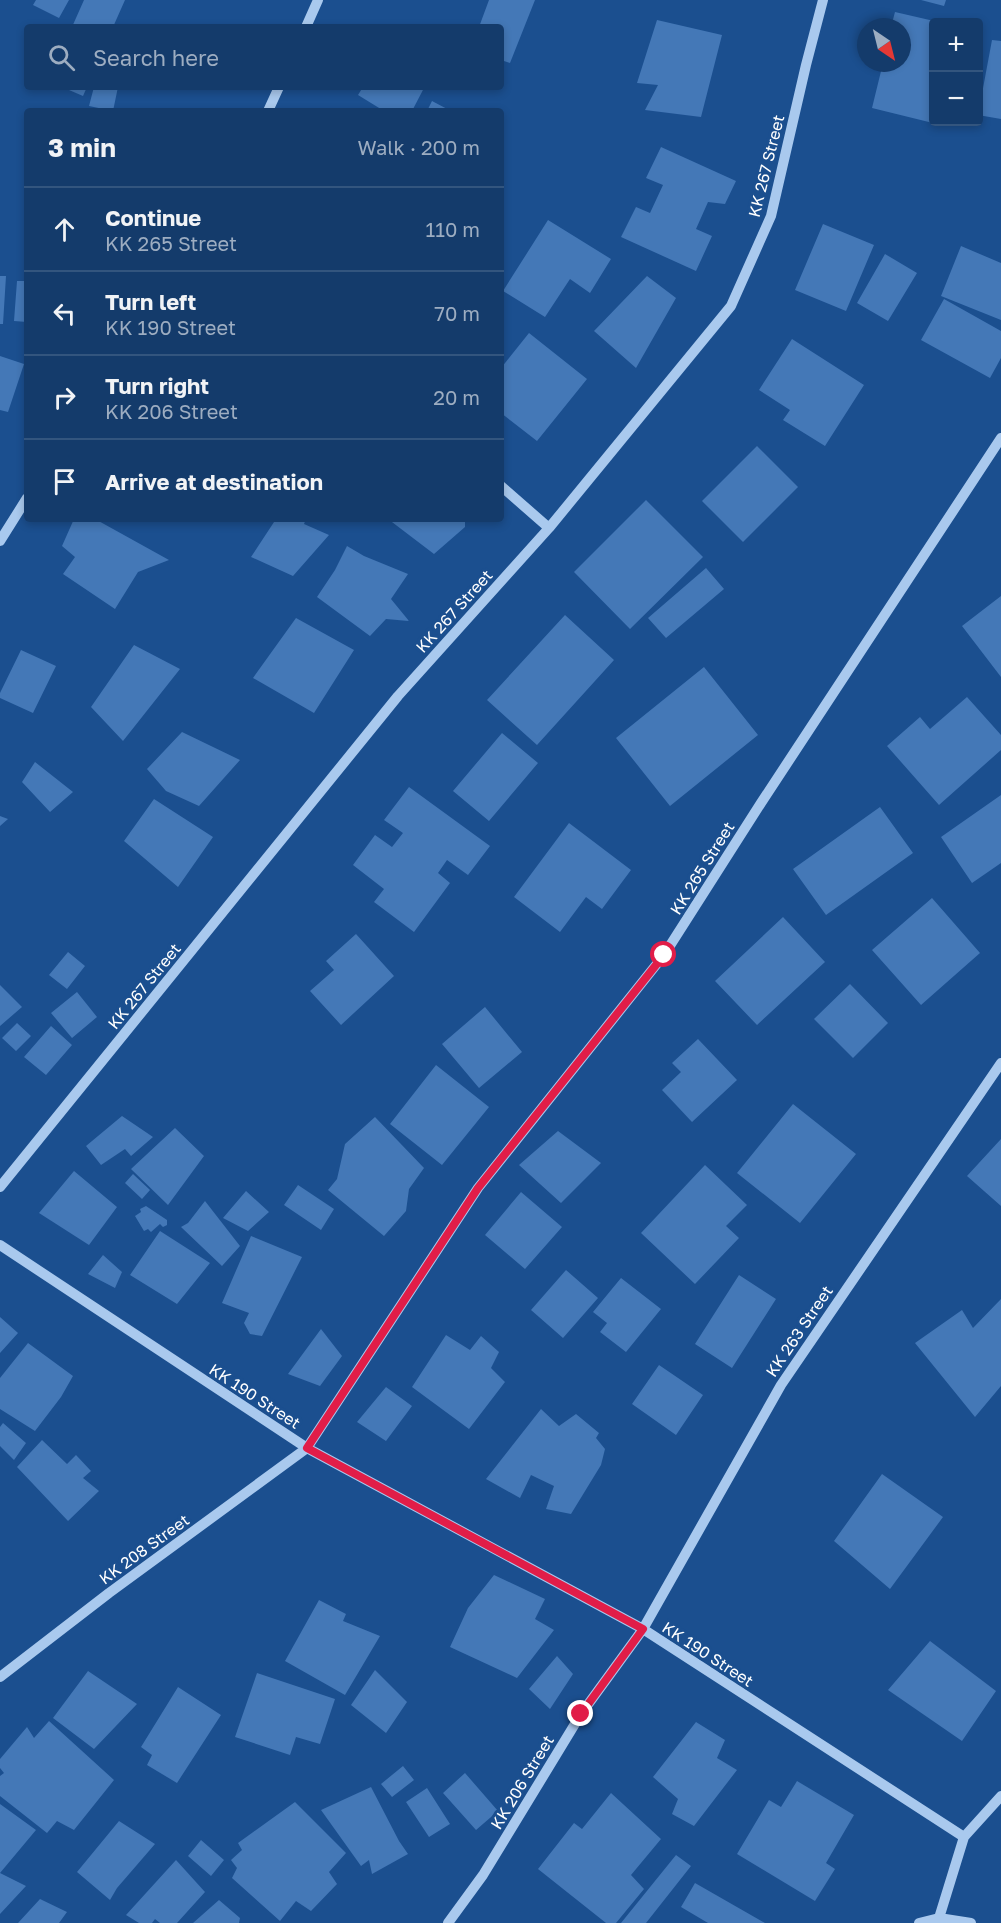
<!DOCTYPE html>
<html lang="en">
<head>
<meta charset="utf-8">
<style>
	body { margin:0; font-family:"Golos Text",sans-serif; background:#1d4271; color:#f1f3f6 }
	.controls { position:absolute; right:18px; top:18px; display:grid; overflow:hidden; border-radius:6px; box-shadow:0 3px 9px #0003 }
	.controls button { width:54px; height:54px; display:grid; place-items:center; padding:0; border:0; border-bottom:2px solid #33557e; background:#143b6b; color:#f1f3f6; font:30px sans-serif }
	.compass { position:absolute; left:857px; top:18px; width:54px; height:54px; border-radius:50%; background:#143b6b; box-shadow:0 3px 9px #0003; rotate:145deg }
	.stop { position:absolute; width:18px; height:18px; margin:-14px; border:4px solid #e11d48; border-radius:50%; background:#fff }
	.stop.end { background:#e11d48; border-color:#fff; box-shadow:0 2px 6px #0008 }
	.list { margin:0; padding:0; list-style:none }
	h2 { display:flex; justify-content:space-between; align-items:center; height:78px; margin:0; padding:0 24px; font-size:26px }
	h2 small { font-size:20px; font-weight:400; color:#9dadc1 }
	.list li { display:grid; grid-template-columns:39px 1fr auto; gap:18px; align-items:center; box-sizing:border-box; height:84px; padding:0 24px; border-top:2px solid #33557e }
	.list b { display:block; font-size:22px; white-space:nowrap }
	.list p { margin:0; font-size:20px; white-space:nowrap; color:#9dadc1 }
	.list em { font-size:20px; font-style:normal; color:#9dadc1 }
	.icon { flex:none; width:33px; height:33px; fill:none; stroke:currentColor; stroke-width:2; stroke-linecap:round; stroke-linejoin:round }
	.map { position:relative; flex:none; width:1001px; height:1923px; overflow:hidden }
	.search { position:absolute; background:#143b6b; box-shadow:0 3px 9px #0003; left:24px; top:24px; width:480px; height:66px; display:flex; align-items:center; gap:15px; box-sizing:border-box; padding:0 21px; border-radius:6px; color:#9dadc1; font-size:22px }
	.panel { position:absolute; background:#143b6b; box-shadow:0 3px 9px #0003; left:24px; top:108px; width:480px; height:414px; border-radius:6px }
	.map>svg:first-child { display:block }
	.building { fill:#4478b7 }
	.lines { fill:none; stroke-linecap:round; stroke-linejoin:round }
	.minor { stroke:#a9c9ee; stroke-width:10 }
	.route { stroke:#e11d48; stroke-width:8 }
	.labels { text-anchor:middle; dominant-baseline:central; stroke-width:6; stroke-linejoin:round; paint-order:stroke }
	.street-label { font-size:16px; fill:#fff; stroke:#1b4f8f }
</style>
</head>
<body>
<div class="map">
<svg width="1001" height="1923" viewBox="0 0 1001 1923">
	<rect width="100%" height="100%" fill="#1b4f8f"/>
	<!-- building -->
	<path class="building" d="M36 0H69L59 18 33 5Z
		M84 0H125L113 27H72Z
		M489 0H535L510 63 501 60V27H479Z
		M921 0H946L944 6Z
		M895 12 934 21V122H942L941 125 872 108 883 63H902V27H891Z
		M657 20 722 35 701 117 645 110 658 85 637 83Z
		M992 40 1001 41V119L978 115Z
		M62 87H87L83 96Z
		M94 87H118L113 111 89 106Z
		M363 87H421L424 88 412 111H384L358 95Z
		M432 101 451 111H427Z
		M661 147 736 181 725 204 708 202 696 229 712 236 696 271 621 237 636 207 650 213 663 185 646 178Z
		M548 220 611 259 590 293 570 279 545 317 503 291Z
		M823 224 874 245 846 311 795 290Z
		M961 246 1001 263V320L941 296Z
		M885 254 917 273 888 321 857 303Z
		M0 276H6L3 324H0Z
		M647 276 676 298 636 368 594 331Z
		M17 281H27V322L14 321Z
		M944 299 1001 331V358L990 378 921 340Z
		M529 333 587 379 537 441 501 413V368Z
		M792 339 864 385 825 446 783 420 790 410 759 390Z
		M0 356 24 364 8 412 0 410Z
		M757 446 798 487 743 542 702 501Z
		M646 500 703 557 630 629 574 572Z
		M74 519H95L169 560 138 572 115 609 63 574 75 557 62 546Z
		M276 519H306L304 524 329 535 293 576 251 557Z
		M388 519H465V527L434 554Z
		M347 546 364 556 408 574 391 599 409 621 386 619 370 636 317 597 335 570Z
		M706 568 724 589 666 638 648 618Z
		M1001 596V677L962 626Z
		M565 615 614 660 537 745 487 700Z
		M296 618 354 650 314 713 253 678Z
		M134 645 180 669 123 741 91 707Z
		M21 650 56 666 33 713 0 698V693Z
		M704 667 758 735 670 806 616 738Z
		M967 697 1001 735V750L939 805 887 746 920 717 930 729Z
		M182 732 240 760 199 806 166 791 147 769Z
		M502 733 538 763 489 821 453 791Z
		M35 762 73 792 50 812 22 782Z
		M409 787 490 846 468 875 447 860 438 873 450 883 414 932 374 902 384 889 353 865 375 835 392 847 403 833 384 820Z
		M1001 795V863L972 883 941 837Z
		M154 799 213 837 178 887 124 841Z
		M880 807 913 853 826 915 793 869Z
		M0 816 8 819 0 826Z
		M569 823 631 870 602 909 586 897 560 932 514 897Z
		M932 898 980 953 921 1005 872 950Z
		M783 917 825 962 757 1025 715 981Z
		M356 934 394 976 341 1025 310 991 334 970 326 961Z
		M68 952 85 966 67 989 49 975Z
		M850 984 888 1023 853 1058 814 1019Z
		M0 985 22 1007 0 1026Z
		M77 992 97 1017 72 1038 51 1013Z
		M485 1007 522 1052 479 1088 442 1044Z
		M17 1023 31 1036 16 1051 2 1038Z
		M51 1026 72 1045 46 1075 24 1057Z
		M698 1039 737 1080 692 1122 662 1090 681 1072 672 1063Z
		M436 1065 489 1107 442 1165 390 1124Z
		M793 1104 856 1154 800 1223 737 1173Z
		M122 1116 153 1137 131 1156 125 1149 101 1165 86 1146Z
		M375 1117 424 1168 409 1189 406 1211 384 1236 328 1190 337 1179 345 1144Z
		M175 1128 204 1156 168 1205 131 1169Z
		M558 1131 601 1163 561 1203 519 1165Z
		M1001 1139V1206L967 1176Z
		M705 1165 747 1205 726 1226 739 1238 695 1284 641 1233Z
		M74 1171 117 1207 89 1245 39 1213Z
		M133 1174 150 1190 142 1199 125 1183Z
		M298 1185 334 1209 321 1230 284 1205Z
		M246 1191 269 1212 248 1231 223 1218Z
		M521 1192 562 1227 525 1269 485 1235Z
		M205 1201 240 1246 222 1266 181 1227 188 1223Z
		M146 1206 167 1220V1225L163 1227 160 1224 151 1232 148 1229 144 1231 135 1216 141 1212 140 1209Z
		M160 1231 210 1263 177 1304 130 1275Z
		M251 1236 302 1257 262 1336 250 1334 244 1323 249 1313 222 1303Z
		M103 1255 122 1272 115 1288 88 1274Z
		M566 1270 598 1298 563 1338 531 1310Z
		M739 1275 776 1299 732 1368 695 1344Z
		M621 1278 661 1309 626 1352 600 1332 607 1323 593 1312Z
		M1001 1299V1386L975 1417 915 1343 962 1310 973 1328Z
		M0 1317 18 1333 0 1353Z
		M321 1329 342 1356 320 1386 288 1374Z
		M446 1335 470 1350 481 1336 499 1352 491 1368 505 1382 469 1429 412 1387Z
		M28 1343 73 1376 61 1397 35 1431 0 1409V1378Z
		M659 1365 703 1395 676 1435 632 1404Z
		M386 1387 412 1406 386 1441 357 1422Z
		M541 1409 559 1426 576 1414 599 1433 596 1438 605 1449 601 1465 571 1514 546 1509 554 1486 531 1475 520 1498 486 1479Z
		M3 1423 26 1443 14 1460 0 1446V1427Z
		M42 1440 67 1464 76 1455 91 1471 83 1478 99 1491 68 1521 17 1467Z
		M882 1474 943 1517 890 1589 834 1541Z
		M494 1575 545 1599 535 1619 554 1630 517 1678 450 1647 468 1608Z
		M319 1600 346 1614 343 1621 380 1636 345 1695 285 1661Z
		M930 1641 996 1691 962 1741 888 1690Z
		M557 1656 573 1674 550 1709 529 1689Z
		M375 1670 407 1702 386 1733 351 1705Z
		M88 1671 137 1704 94 1749 53 1718Z
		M257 1673 335 1699 320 1744 296 1737 290 1755 235 1737Z
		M178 1687 221 1715 177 1783 147 1765 152 1755 141 1747Z
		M49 1721 114 1780 74 1830 57 1821 47 1833 0 1796V1776L4 1773 0 1768V1759L27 1727 34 1738Z
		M696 1722 725 1740 717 1758 737 1770 694 1826 672 1814 678 1799 653 1777Z
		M403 1766 414 1780 392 1797 381 1784Z
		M465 1773 498 1811 476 1830 443 1793Z
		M797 1781 854 1815 826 1863 835 1869 815 1901 737 1854 769 1800 781 1807Z
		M371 1787 399 1841 408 1854 372 1874 369 1860 361 1866 321 1810Z
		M427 1788 450 1824 429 1837 406 1802Z
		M611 1793 661 1839 631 1875 644 1889 616 1923H606L538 1869 574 1823 582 1829Z
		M295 1802 346 1853 329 1872 337 1884 311 1911 296 1901 280 1921 232 1878 237 1868 231 1860 242 1850 238 1843Z
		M0 1804 36 1830 0 1873 26 1886 0 1914Z
		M119 1821 155 1844 117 1888 110 1900 77 1872Z
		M201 1840 224 1860 211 1876 188 1856Z
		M676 1855 691 1866 646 1923H621Z
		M176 1860 205 1892 177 1923H160L155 1919 152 1923H139L126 1915Z
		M695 1883 765 1923H708L681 1907Z
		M40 1899 67 1912 59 1923H18Z
		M219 1900 240 1918 239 1923H193Z"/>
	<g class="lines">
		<!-- minor -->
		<path class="minor" d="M306 27 318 0
			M268 111 279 87
			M501 486 549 528
			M0 541 27 498
			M0 1187 398 696 549 528 731 306 771 216 806 65 823 0
			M0 1245 307 1448 643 1629 964 1837
			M0 1677 109 1593 307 1448 478 1188 664 955 761 803 1001 438
			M939 1918 964 1837 1001 1796
			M448 1923 483 1875 581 1714 643 1629 781 1385 1001 1063
			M919 1923 939 1918 971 1923"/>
	</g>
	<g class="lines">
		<!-- route -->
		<path class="route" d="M581 1714 643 1629 307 1448 478 1188 664 955"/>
	</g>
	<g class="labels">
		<!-- street labels -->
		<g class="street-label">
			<text transform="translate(766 166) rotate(-76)">KK 267 Street</text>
			<text transform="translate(454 611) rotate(-48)">KK 267 Street</text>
			<text transform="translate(702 868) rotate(-58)">KK 265 Street</text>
			<text transform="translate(144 986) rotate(-51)">KK 267 Street</text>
			<text transform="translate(799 1331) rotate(-56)">KK 263 Street</text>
			<text transform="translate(255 1396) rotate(33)">KK 190 Street</text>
			<text transform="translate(144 1549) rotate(-36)">KK 208 Street</text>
			<text transform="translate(708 1654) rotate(33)">KK 190 Street</text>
			<text transform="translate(522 1782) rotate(-59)">KK 206 Street</text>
		</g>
	</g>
</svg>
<div class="controls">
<button>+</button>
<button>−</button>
</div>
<svg class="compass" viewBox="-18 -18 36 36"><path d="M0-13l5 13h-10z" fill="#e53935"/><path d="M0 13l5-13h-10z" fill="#9dadc1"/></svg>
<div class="stop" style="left:664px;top:955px"></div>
<div class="stop end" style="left:581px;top:1714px"></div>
<div class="search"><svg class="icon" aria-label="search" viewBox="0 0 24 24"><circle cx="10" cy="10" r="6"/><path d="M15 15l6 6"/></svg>Search here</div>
<section class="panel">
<h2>3 min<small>Walk · 200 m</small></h2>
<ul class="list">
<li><svg class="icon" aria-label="ahead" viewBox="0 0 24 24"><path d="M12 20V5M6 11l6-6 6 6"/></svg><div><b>Continue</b><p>KK 265 Street</p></div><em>110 m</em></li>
<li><svg class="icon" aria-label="left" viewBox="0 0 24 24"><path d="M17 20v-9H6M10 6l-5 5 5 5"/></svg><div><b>Turn left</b><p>KK 190 Street</p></div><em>70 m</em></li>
<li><svg class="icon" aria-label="right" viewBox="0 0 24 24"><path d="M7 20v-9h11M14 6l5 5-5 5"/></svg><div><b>Turn right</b><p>KK 206 Street</p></div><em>20 m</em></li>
<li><svg class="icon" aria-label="arrive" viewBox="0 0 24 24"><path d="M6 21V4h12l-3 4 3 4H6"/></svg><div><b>Arrive at destination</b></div></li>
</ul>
</section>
</div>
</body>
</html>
